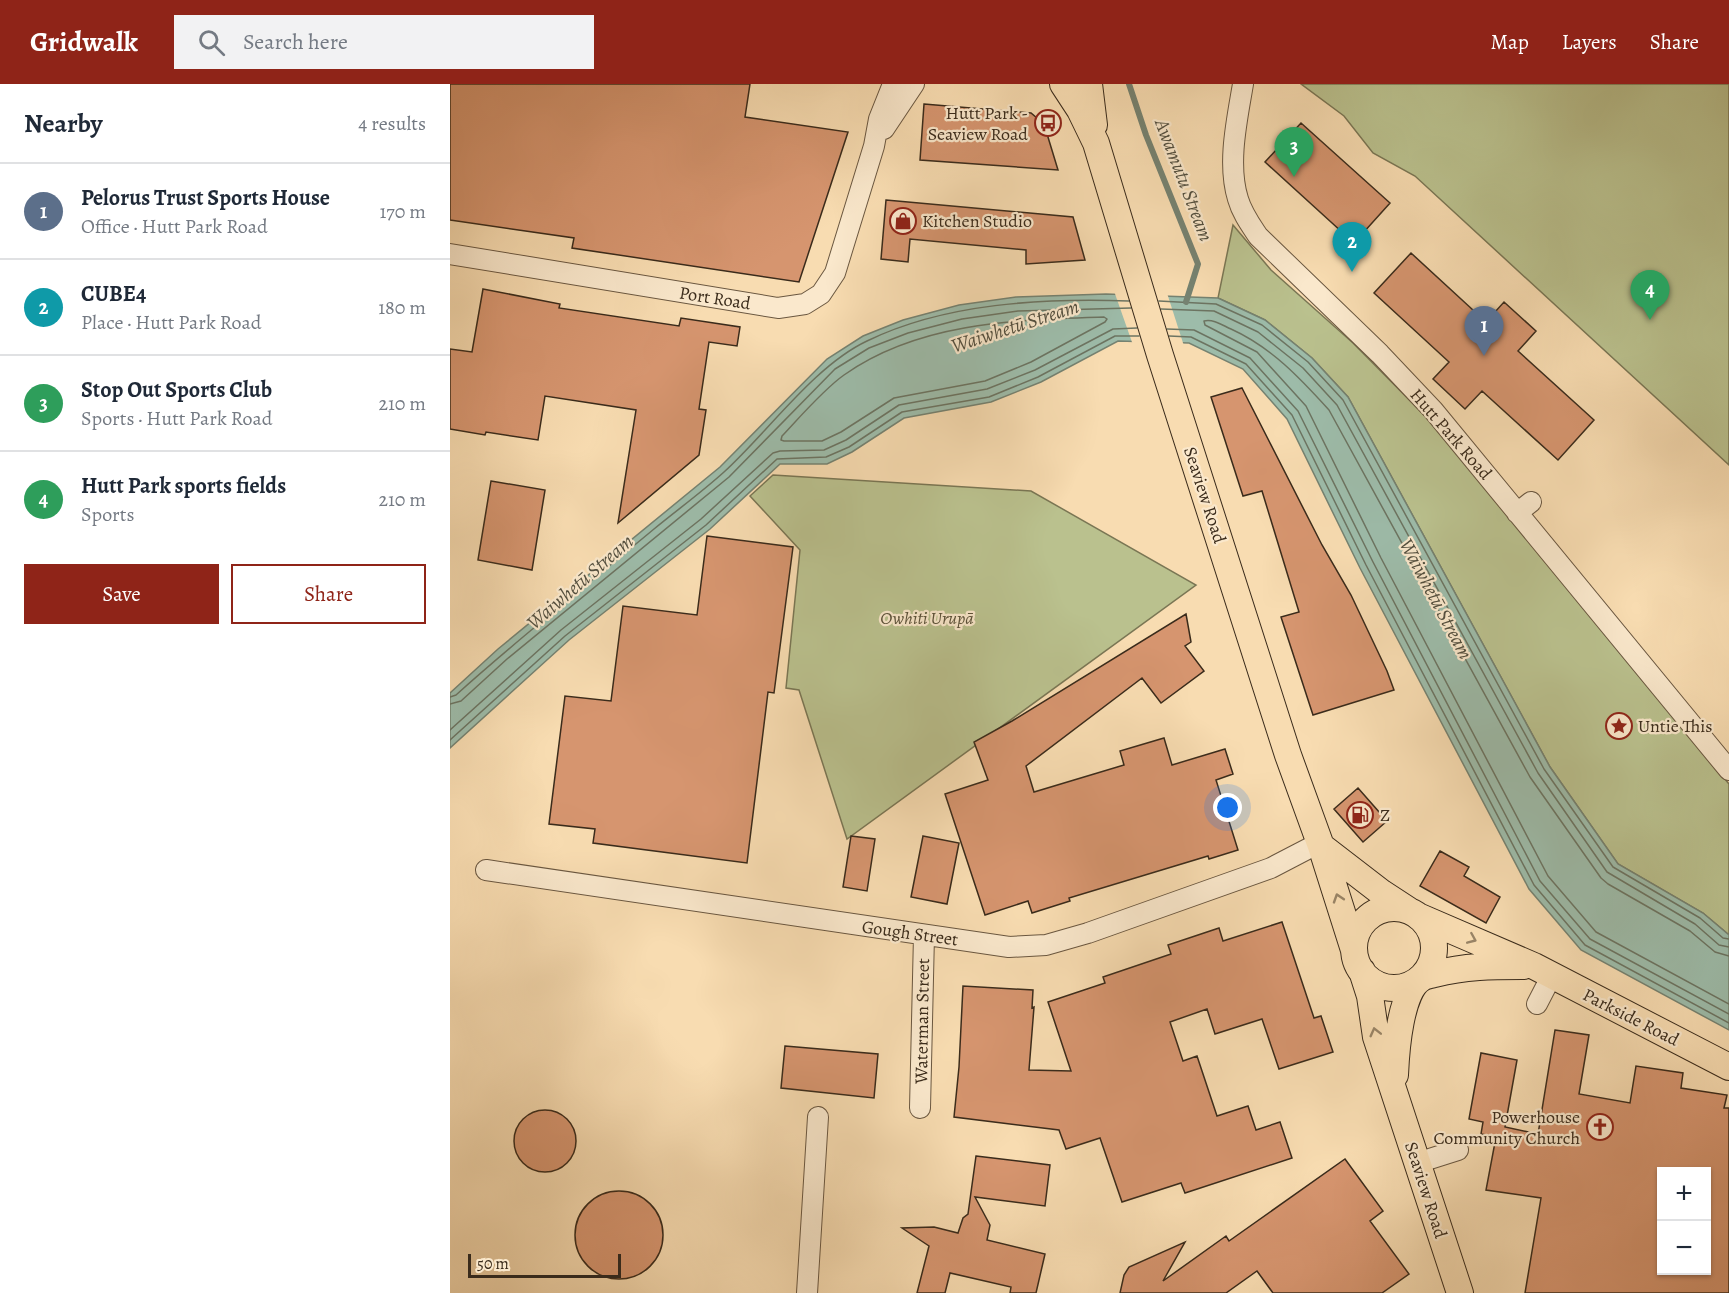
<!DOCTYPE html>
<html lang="en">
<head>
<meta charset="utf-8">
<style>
	body { margin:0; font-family:Alegreya,serif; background:#f2f2f3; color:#1f2937 }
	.controls { position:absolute; right:18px; bottom:18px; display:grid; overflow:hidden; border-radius:0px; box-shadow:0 2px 4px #0004 }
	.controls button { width:54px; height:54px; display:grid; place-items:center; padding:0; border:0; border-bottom:2px solid #e0e1e3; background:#fff; color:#1f2937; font:30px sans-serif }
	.scale { position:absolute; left:18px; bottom:15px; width:153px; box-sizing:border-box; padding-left:6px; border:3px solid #3a2b1b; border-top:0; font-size:16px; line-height:21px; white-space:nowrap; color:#3a2b1b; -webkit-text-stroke:4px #fae8cc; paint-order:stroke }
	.you { position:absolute; left:778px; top:724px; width:21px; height:21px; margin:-15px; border:4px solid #fff; border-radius:50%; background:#1a73e8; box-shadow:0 0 0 9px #1a73e833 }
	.badge { display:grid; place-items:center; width:39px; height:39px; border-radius:50%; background:#8f2418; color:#fff; font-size:20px; font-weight:700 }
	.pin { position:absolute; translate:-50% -50px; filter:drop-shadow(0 2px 3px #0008) }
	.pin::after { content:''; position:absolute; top:32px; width:21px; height:18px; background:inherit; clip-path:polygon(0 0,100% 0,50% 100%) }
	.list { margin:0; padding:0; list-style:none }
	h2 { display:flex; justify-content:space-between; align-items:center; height:78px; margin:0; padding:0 24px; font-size:26px }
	h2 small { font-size:20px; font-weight:400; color:#747a83 }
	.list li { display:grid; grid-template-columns:39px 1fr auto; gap:18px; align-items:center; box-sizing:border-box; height:96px; padding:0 24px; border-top:2px solid #e0e1e3 }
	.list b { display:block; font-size:22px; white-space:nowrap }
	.list p { margin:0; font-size:20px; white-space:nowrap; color:#747a83 }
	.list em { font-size:20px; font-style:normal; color:#747a83 }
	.actions { display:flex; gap:12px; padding:18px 24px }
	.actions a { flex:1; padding:14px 0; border:2px solid #8f2418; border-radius:0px; text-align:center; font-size:21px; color:#8f2418 }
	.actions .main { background:#8f2418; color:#fff }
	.icon { flex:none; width:33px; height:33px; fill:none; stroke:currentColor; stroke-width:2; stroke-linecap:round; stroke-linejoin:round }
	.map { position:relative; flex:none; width:1279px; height:1209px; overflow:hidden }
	header { display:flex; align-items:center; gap:36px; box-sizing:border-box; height:84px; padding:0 30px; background:#8f2418; color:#fff }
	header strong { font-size:28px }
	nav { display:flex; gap:33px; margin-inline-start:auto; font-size:21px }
	.search { width:420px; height:54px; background:#f2f2f3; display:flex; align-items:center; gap:15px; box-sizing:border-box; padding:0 21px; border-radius:0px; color:#747a83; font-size:22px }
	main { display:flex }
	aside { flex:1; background:#fff }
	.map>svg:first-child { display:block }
	.green { fill:#bac18e; stroke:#7a7654; stroke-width:1.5 }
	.water { fill:#9dbcaa; stroke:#758271; stroke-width:1.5 }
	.pier { fill:#f8dcb1 }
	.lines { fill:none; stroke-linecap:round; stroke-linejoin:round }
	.shore { stroke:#6c7462; stroke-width:1.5 }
	.stream { stroke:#758271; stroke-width:6 }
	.building { fill:#d6956f; stroke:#3a2b1b; stroke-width:1.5; fill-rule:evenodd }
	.minor-casing { stroke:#6a5740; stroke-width:22 }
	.major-casing { stroke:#3a2b1b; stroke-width:28 }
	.minor { stroke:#fae8cc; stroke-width:20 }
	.major { stroke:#f8dcb1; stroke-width:26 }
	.oneway { stroke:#998466 }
	.labels { text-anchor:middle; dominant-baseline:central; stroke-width:4.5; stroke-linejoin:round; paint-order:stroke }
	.poi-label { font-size:18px; fill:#3a2b1b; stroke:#fae8cc; text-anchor:start }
	.street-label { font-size:18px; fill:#3a2b1b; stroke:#fae8cc }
	.park-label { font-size:18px; font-style:italic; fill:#5a5038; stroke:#fae8cc }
	.water-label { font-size:20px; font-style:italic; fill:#534f3f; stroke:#fae8cc }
</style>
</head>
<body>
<header>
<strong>Gridwalk</strong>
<div class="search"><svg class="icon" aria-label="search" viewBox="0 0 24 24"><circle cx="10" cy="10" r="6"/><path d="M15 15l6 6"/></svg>Search here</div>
<nav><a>Map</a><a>Layers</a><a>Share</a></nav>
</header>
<main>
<aside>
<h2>Nearby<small>4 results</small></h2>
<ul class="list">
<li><span class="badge" style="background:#5c6f8a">1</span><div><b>Pelorus Trust Sports House</b><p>Office · Hutt Park Road</p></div><em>170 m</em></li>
<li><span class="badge" style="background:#0f9aa8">2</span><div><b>CUBE4</b><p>Place · Hutt Park Road</p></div><em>180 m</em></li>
<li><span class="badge" style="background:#2e9e5b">3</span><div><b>Stop Out Sports Club</b><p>Sports · Hutt Park Road</p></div><em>210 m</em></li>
<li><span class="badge" style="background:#2e9e5b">4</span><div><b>Hutt Park sports fields</b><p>Sports</p></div><em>210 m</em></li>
</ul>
<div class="actions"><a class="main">Save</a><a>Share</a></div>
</aside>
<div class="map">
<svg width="1279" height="1209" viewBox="0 0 1279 1209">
	<rect width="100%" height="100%" fill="#f8dcb1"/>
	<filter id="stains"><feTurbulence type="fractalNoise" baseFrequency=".00333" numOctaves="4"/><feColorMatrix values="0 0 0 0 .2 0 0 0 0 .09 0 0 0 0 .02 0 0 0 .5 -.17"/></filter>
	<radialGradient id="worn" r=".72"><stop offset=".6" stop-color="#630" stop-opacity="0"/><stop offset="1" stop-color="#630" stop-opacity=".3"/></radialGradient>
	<!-- green -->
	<path class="green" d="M851 0H1279V381L965 92 923 69 894 32Z
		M783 141 821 186 903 259 990 347 1279 700V851L1253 829 1168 780 1100 683 898 313 862 274 815 236 768 214Z
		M323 391 581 407 746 501 397 755 349 606 336 604 350 466 300 412Z"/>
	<!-- water -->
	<path class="water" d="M656 210 768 214 815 236 862 274 898 313 1100 683 1168 780 1253 829 1279 851V946L1131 866 1079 805 910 484 837 335 793 285 739 259 668 257 591 298 541 318 454 334 402 368 377 380H330L260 445 119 556 0 664V609L48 565 270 383 377 275 413 252 453 236 509 221 566 213Z"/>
	<!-- pier -->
	<path class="pier" d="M664 207 717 209 734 262 683 261Z"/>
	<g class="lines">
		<!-- shore -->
		<path class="shore" d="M709 217 766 220 812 241 858 278 893 316 1094 685 1163 783 1250 834 1273 854 1279 855
			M711 225 764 227 808 248 853 284 887 321 1088 689 1157 788 1245 840 1269 861 1279 863
			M654 233 657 235 655 238 581 278 535 297 444 314 391 348 372 357H334L331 356 332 352C349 334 374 305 394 291 469 238 565 236 654 233Z
			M717 245 744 246 800 274 848 327 923 478 1090 797 1140 855 1279 930
			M719 252 741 253 796 280 842 331 916 481 1084 801 1135 861 1279 939
			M0 613 6 611C70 553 138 500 204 445 227 426 252 408 274 388 318 348 364 282 417 257 495 219 593 214 679 217
			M0 620 11 617 57 575 279 393 385 285 419 264 458 249 512 235 568 227 681 224
			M0 646 111 546 251 435 323 369 330 367 374 366 396 356 449 321 537 305 585 286 663 245 687 244
			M0 656 115 552 256 441 327 375 376 373 399 363 452 328 539 313 588 293 665 252H689
			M1279 872 1265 868 1240 847 1158 800 1151 794 1080 693 879 326C850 294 821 263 781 245 772 241 764 235 754 237L755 241 807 268 856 322 931 474 1098 792 1146 848 1279 920"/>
		<!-- stream -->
		<path class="stream" d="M679 0 696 51 748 180 736 218"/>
	</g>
	<!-- building -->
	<path class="building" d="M0 0H300L295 33 398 48 349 198 122 164 124 154 0 136Z
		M474 20 581 29 594 40 608 86 470 76Z
		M851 39 940 119 904 159 815 78Z
		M436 116 623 133 635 176 576 180V166L460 155 458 178 431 175Z
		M961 169 1036 238 1054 218 1086 247 1068 267 1144 336 1108 376 1032 307 1015 325 983 295 999 278 924 209Z
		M33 205 110 220 109 224 229 242 231 234 290 243 287 262 259 258 249 325 256 326 249 371 168 439 186 326 95 312 88 356 36 348 35 351 0 345V265L22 268Z
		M792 304 872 461 901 511 937 587 944 606 863 631 831 533 849 528 812 407 793 412 761 313Z
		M41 397 95 406 82 486 28 476Z
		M257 452 343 463 324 609 318 608 297 779 143 759 145 745 99 740 115 612 161 617 173 522 247 531Z
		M736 530 741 558 735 562 754 587 711 619 692 594 576 682 584 708 674 681 670 667 714 654 722 681 775 665 783 690 766 696 788 766 759 775 758 772 619 814 620 817 582 829 578 817 535 831 495 710 538 696 524 658 562 637Z
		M908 704 937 737 913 758 884 725Z
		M401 752 425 755 417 807 393 803Z
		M473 752 509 759 497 820 461 813Z
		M990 767 1019 783 1014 792 1050 813 1036 839 970 802Z
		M832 838 864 934 871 932 883 968 829 985 812 935 765 950 757 925 720 938 733 977 747 972 767 1032 798 1022 806 1046 830 1038 842 1074 735 1109 731 1099 672 1118 650 1054 616 1065 609 1046 504 1033 509 983 513 902 583 906 582 924 584 923 579 986 621 987 598 918 655 899 653 893 721 870 718 861 769 844 773 857Z
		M1105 946 1139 951 1129 1010 1180 1019 1186 982 1233 989 1231 1004 1277 1011 1274 1024H1279V1209H1075L1091 1114 1036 1106 1046 1053 1031 1050 1033 1038 1019 1035 1031 969 1067 976 1055 1043 1088 1050ZM1212 1088H1257V1186H1212Z
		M335 962 428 970 424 1014 331 1004Z
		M64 1057a31 31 0 1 1 62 0a31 31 0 1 1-62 0Z
		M526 1072 600 1081 595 1122 525 1113 540 1141 537 1156 595 1170 586 1209H560L561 1203 500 1189 495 1209H467L479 1162 452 1144 484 1143 508 1149 513 1134 518 1130Z
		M895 1075 933 1127 920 1137 959 1190 932 1209H823L807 1187 776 1209H670L674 1191 679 1183 735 1158 713 1197 776 1152 779 1157Z
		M125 1151a44 44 0 1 1 88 0a44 44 0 1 1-88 0Z"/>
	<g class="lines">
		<defs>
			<path id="minor" d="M793 0C787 36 777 80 788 115 792 129 800 140 808 152L930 270 983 326 1279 686
				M434 45 464 0
				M0 170 328 224 355 220 371 210 385 189 424 62 429 35 443 0
				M1067 429 1081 418
				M36 786 559 863 596 861 638 849 821 784 869 759
				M1087 920 1102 891
				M470 1024 474 851
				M967 1079 1008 1066
				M357 1209 368 1033"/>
			<path id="major" d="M613 0 630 26 646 59 710 271 838 671 871 762 904 866
				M639 0 644 41
				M871 762 932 809 958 826
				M904 864a40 40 0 1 1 80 0a40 40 0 1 1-80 0Z
				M968 832 1084 882 1279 983
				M912 887 920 912 926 953 1010 1209
				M945 991C946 968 950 906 972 894 975 892 981 891 985 890 1015 882 1043 882 1073 882"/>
		</defs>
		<!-- minor casing -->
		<use href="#minor" class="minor-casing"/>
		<!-- major casing -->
		<use href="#major" class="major-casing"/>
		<!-- minor -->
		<use href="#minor" class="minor"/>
		<!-- major -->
		<use href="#major" class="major"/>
	</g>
	<!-- one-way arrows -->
	<defs><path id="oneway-chevron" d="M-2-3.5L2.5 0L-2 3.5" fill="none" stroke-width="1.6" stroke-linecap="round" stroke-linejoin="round" transform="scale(1.5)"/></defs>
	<g class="oneway">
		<use href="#oneway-chevron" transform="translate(888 814) rotate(-108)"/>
		<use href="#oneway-chevron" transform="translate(1022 855) rotate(23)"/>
		<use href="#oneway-chevron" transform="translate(925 948) rotate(-104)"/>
	</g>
	<!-- icons -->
	<defs>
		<symbol id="bus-ring" viewBox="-11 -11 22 22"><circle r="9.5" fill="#fae8cc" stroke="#8f2418" stroke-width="1.5"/><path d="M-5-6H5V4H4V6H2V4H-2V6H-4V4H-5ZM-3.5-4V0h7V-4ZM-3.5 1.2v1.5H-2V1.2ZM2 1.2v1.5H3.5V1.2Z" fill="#8f2418"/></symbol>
		<symbol id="shop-ring" viewBox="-11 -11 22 22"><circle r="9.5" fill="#fae8cc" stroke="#8f2418" stroke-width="1.5"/><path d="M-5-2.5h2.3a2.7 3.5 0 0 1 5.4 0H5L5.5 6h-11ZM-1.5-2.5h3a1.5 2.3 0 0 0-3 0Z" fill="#8f2418"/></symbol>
		<symbol id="sight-ring" viewBox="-11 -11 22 22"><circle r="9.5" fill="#fae8cc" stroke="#8f2418" stroke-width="1.5"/><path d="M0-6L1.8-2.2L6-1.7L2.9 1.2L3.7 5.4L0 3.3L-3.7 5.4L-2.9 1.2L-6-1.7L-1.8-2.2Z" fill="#8f2418"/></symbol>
		<symbol id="fuel-ring" viewBox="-11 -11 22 22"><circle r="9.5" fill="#fae8cc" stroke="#8f2418" stroke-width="1.5"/><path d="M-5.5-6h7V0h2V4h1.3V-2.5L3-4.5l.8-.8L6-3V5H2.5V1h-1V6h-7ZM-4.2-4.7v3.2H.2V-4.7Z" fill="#8f2418"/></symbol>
		<symbol id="church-ring" viewBox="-11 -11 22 22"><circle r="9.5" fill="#fae8cc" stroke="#8f2418" stroke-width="1.5"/><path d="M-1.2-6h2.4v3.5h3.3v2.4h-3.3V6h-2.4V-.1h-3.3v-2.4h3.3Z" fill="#8f2418"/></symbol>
	</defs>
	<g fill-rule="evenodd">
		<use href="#bus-ring" x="583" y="24" width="30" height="30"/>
		<use href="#shop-ring" x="438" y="122" width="30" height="30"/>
		<use href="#sight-ring" x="1154" y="627" width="30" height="30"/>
		<use href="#fuel-ring" x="895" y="716" width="30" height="30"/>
		<use href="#church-ring" x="1135" y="1028" width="30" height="30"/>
	</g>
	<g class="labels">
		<!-- poi labels -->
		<g class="poi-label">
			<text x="578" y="29" text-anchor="end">Hutt Park -<tspan x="578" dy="21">Seaview Road</tspan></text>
			<text x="472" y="137">Kitchen Studio</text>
			<text x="1188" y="642">Untie This</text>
			<text x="930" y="731">Z</text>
			<text x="1130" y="1033" text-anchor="end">Powerhouse<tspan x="1130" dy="21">Community Church</tspan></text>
		</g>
		<!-- street labels -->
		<g class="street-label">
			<text transform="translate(265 214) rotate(9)">Port Road</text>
			<text transform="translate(1001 350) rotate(49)">Hutt Park Road</text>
			<text transform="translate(755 411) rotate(72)">Seaview Road</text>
			<text transform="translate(460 849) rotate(8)">Gough Street</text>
			<text transform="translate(1181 933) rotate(27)">Parkside Road</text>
			<text transform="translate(472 937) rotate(-89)">Waterman Street</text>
			<text transform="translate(976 1106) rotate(72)">Seaview Road</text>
		</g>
		<!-- park labels -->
		<g class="park-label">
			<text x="477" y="534">Owhiti Urupā</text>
		</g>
		<!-- water labels -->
		<g class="water-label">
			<text transform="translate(734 96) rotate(69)">Awamutu Stream</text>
			<text transform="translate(565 242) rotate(-18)">Waiwhetū Stream</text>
			<text transform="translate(130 498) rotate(-41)">Waiwhetū Stream</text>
			<text transform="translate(986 515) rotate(62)">Waiwhetū Stream</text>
		</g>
	</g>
	<rect width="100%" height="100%" filter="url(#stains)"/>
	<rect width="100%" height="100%" fill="url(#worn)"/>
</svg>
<div class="controls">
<button>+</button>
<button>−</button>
</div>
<div class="scale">50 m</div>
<div class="you"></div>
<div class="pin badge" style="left:1034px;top:272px;background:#5c6f8a">1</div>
<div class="pin badge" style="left:902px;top:188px;background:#0f9aa8">2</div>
<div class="pin badge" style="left:844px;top:93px;background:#2e9e5b">3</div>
<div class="pin badge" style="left:1200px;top:236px;background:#2e9e5b">4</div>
</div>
</main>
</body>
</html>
